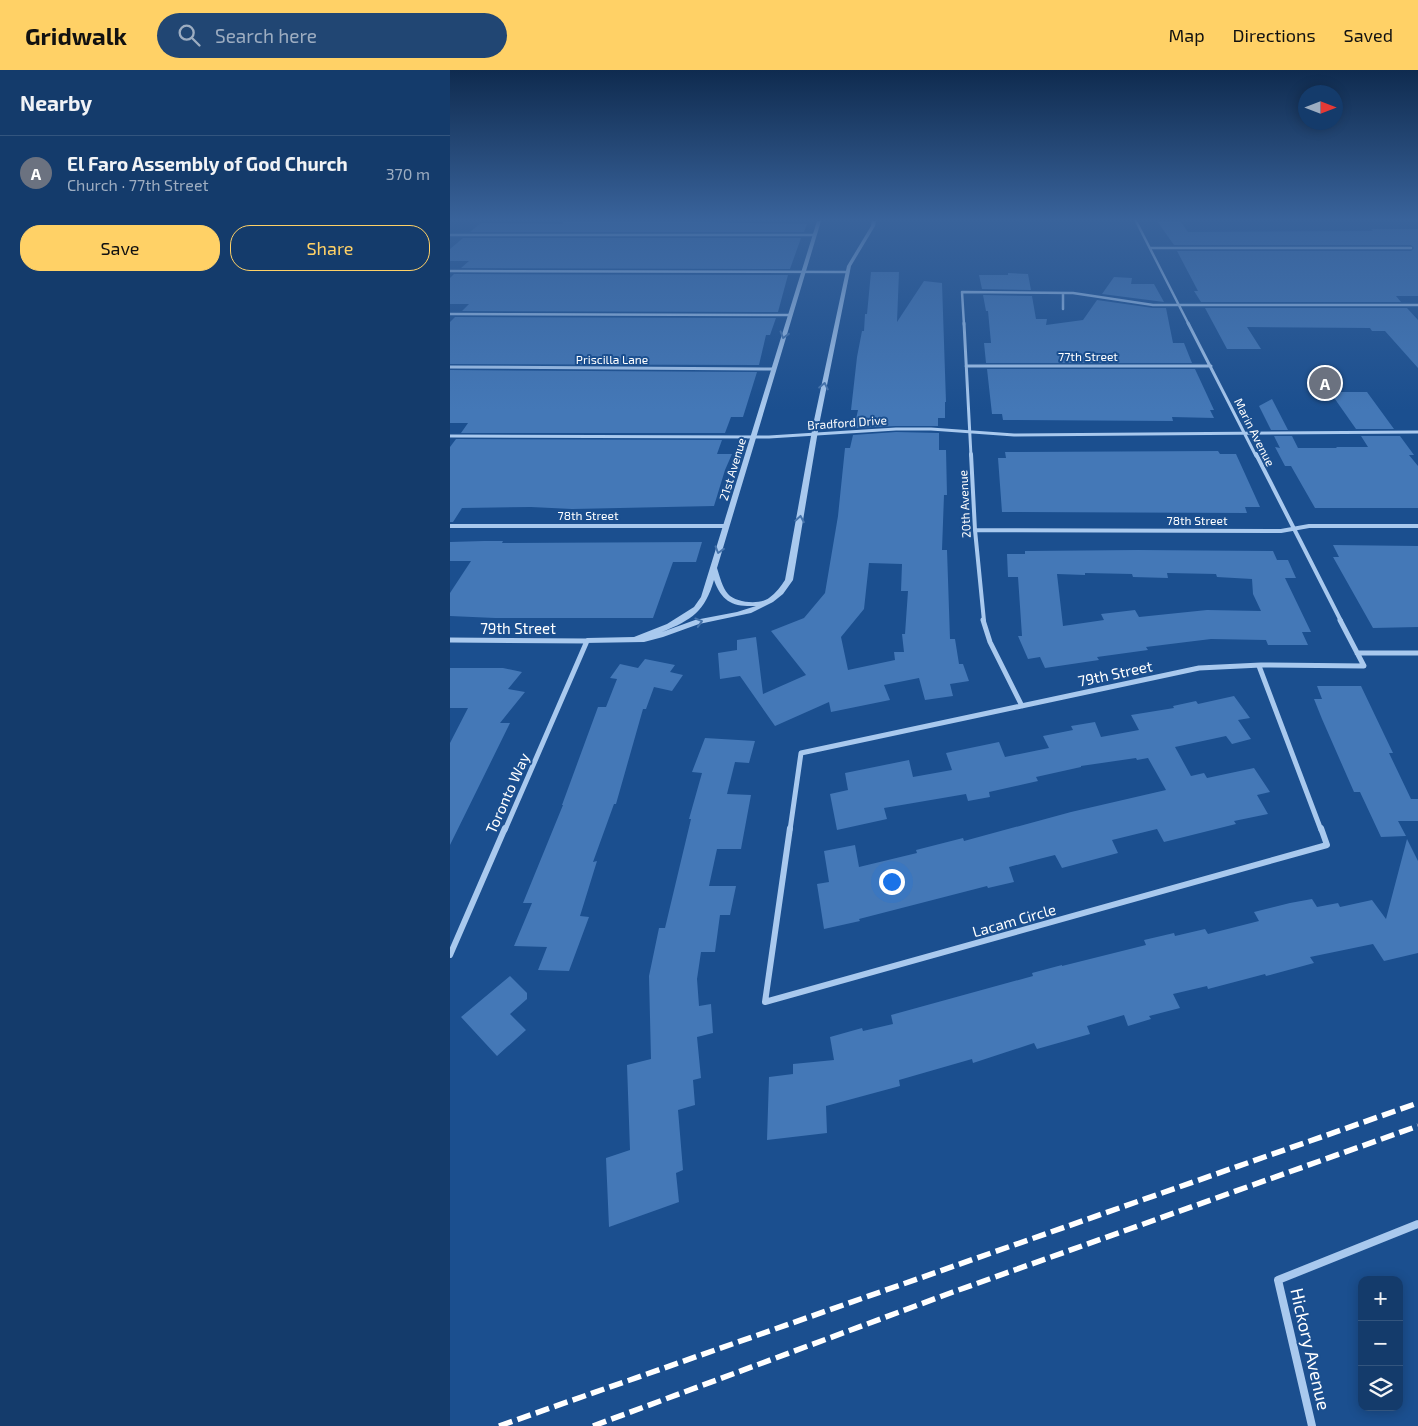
<!DOCTYPE html>
<html lang="en">
<head>
<meta charset="utf-8">
<style>
	body { margin:0; font-family:"Exo 2",sans-serif; background:#214673; color:#f1f3f6 }
	.controls { position:absolute; right:15px; bottom:15px; display:grid; overflow:hidden; border-radius:10px; box-shadow:0 2px 12px #0003 }
	.controls button { width:45px; height:45px; display:grid; place-items:center; padding:0; border:0; border-bottom:1px solid #33557e; background:#143b6b; color:#f1f3f6; font:25px sans-serif }
	.compass { position:absolute; left:848px; top:15px; width:45px; height:45px; border-radius:50%; background:#143b6b; box-shadow:0 2px 12px #0003; rotate:90deg }
	.you { position:absolute; left:441px; top:811px; width:18px; height:18px; margin:-12px; border:4px solid #fff; border-radius:50%; background:#1a73e8; box-shadow:0 0 0 8px #1a73e833 }
	.badge { display:grid; place-items:center; width:32px; height:32px; border-radius:50%; background:#ffd166; color:#fff; font-size:16px; font-weight:700 }
	.pin { position:absolute; translate:-50% -50%; border:2px solid #fff; box-shadow:0 1px 5px #0006 }
	.list { margin:0; padding:0; list-style:none }
	h2 { display:flex; justify-content:space-between; align-items:center; height:65px; margin:0; padding:0 20px; font-size:21px }
	h2 small { font-size:16px; font-weight:400; color:#9dadc1 }
	.list li { display:grid; grid-template-columns:32px 1fr auto; gap:15px; align-items:center; box-sizing:border-box; height:75px; padding:0 20px; border-top:1px solid #33557e }
	.list b { display:block; font-size:19px; white-space:nowrap }
	.list p { margin:0; font-size:16px; white-space:nowrap; color:#9dadc1 }
	.list em { font-size:16px; font-style:normal; color:#9dadc1 }
	.actions { display:flex; gap:10px; padding:15px 20px }
	.actions a { flex:1; padding:11px 0; border:1px solid #ffd166; border-radius:20px; text-align:center; font-size:18px; color:#ffd166 }
	.actions .main { background:#ffd166; color:#111 }
	.icon { flex:none; width:28px; height:28px; fill:none; stroke:currentColor; stroke-width:2; stroke-linecap:round; stroke-linejoin:round }
	.map { position:relative; flex:none; width:968px; height:1356px; overflow:hidden }
	header { display:flex; align-items:center; gap:30px; box-sizing:border-box; height:70px; padding:0 25px; background:#ffd166; color:#111 }
	header strong { font-size:24px }
	nav { display:flex; gap:28px; margin-inline-start:auto; font-size:18px }
	.search { width:350px; height:45px; background:#214673; display:flex; align-items:center; gap:12px; box-sizing:border-box; padding:0 18px; border-radius:28px; color:#9dadc1; font-size:19px }
	main { display:flex }
	aside { flex:1; background:#143b6b }
	.map>svg:first-child { display:block }
	.building { fill:#4478b7; fill-rule:evenodd }
	.lines { fill:none; stroke-linecap:round; stroke-linejoin:round }
	.minor-far5 { stroke:#a9c9ee; stroke-width:2.5 }
	.minor-far4 { stroke:#a9c9ee; stroke-width:3 }
	.minor-far3 { stroke:#a9c9ee; stroke-width:4 }
	.minor-far2 { stroke:#a9c9ee; stroke-width:5 }
	.minor-far1 { stroke:#a9c9ee; stroke-width:6 }
	.minor { stroke:#a9c9ee; stroke-width:8 }
	.tertiary { fill:#a9c9ee; fill-rule:evenodd }
	.rail { stroke:#fff; stroke-width:5.5; stroke-dasharray:14 5.5; stroke-linecap:butt }
	.oneway { stroke:#4674ac }
	.labels { text-anchor:middle; dominant-baseline:central; stroke-width:4; stroke-linejoin:round; paint-order:stroke }
	.far-street-label { font-size:12px; fill:#fff; stroke:#1b4f8f }
	.street-label { font-size:15px; fill:#fff; stroke:#1b4f8f }
	.near-street-label { font-size:18px; fill:#fff; stroke:#1b4f8f }
</style>
</head>
<body>
<header>
<strong>Gridwalk</strong>
<div class="search"><svg class="icon" aria-label="search" viewBox="0 0 24 24"><circle cx="10" cy="10" r="6"/><path d="M15 15l6 6"/></svg>Search here</div>
<nav><a>Map</a><a>Directions</a><a>Saved</a></nav>
</header>
<main>
<aside>
<h2>Nearby<small></small></h2>
<ul class="list">
<li><span class="badge" style="background:#6b7280">A</span><div><b>El Faro Assembly of God Church</b><p>Church · 77th Street</p></div><em>370 m</em></li>
</ul>
<div class="actions"><a class="main">Save</a><a>Share</a></div>
</aside>
<div class="map">
<svg width="968" height="1356" viewBox="0 0 968 1356">
	<rect width="100%" height="100%" fill="#1b4f8f"/>
	<!-- building -->
	<path class="building" d="M192 151 357 154 354 162H20L31 153 112 154 113 152Z
		M707 151H730L738 162 923 161 921 159H968V226H946L951 232H751L744 221H748L727 181H961L964 178 961 175H724Z
		M13 168H351L340 199 11 198 19 191H0V179Z
		M421 202H449L447 252 474 211 492 213 496 332H495V348H488V356H446L404 358 408 340H401L407 287 412 261H414L415 244H417Z
		M558 203 578 204 581 220 532 219 529 205H558Z
		M4 204 338 205 328 242 12 241 19 234H0V208Z
		M664 207 682 208 681 214H704L714 232 652 224Z
		M533 225 582 226 586 249H597L596 255 633 250 647 230 703 238H716L723 273H734L742 293H536L534 273H541L538 241H536Z
		M755 238H957L968 250V298L935 261H922L920 258 797 257 811 279H777Z
		M5 247 326 248 320 265H316L309 295 0 294V252Z
		M537 299H745L764 340H760L764 348 722 347 723 351 553 350 552 344H542Z
		M0 300 307 302 293 347H281L275 363H11L18 353H0Z
		M880 322H917L944 359H906Z
		M822 329 838 360H821L809 336Z
		M446 362 489 363V380H496L497 425H494L492 480H497L500 569H505L509 594H513L519 611 500 614 503 626 475 630 469 608 434 615 440 630 381 642 379 632 325 656 290 606 270 609 268 583 287 580V570L306 567 313 624 356 605 321 561 354 548 375 523 388 446 395 378H400L403 365ZM419 493 452 494 451 521H458L455 564H452L454 582H444L445 590 398 600 391 567 414 539Z
		M824 366H842L848 378H887L886 377H918L911 366H950L964 385H959L968 396V438H865L841 396H835L825 377 830 378Z
		M6 369 272 370 267 384H282L275 400 264 436 122 439 81 437 12 438 3 452H0V377Z
		M768 381 770 384H786L810 437H795L797 443 552 442 548 388H556L555 382Z
		M34 471H53L52 473 252 472 246 492H223L203 548H45L0 546V523L21 491H0V472Z
		M883 475 968 476V557L923 558 883 487H889Z
		M688 480 823 481 827 490H838L846 508H835L861 562H852L858 575H818L816 570 761 569 696 577 698 580 647 587 649 590 595 598 590 587 578 589 568 566H572L568 507H558L557 484H575V481ZM635 503 682 504 683 507 718 508 717 503 766 504 767 507 802 509 803 524 811 541 757 540 689 547 685 540 651 544 654 550 613 556 607 504 635 505Z
		M195 589 225 595 220 602 233 605 222 621 204 617 196 639H193L166 734H164L143 792 147 791 130 846 139 847 119 901 88 900 97 877 64 876 82 833H73L113 735H112L148 637H156L167 609 160 608 170 594 188 598Z
		M0 598H53L72 602 58 619 75 622 50 653H60L0 775V673L18 638H0Z
		M867 616H911L943 683H939L961 729H968V751H948L956 766 931 767 910 722H904L872 649 864 629H872Z
		M784 626 800 648 788 650 801 669 782 674 776 666 725 677 741 706 754 703 757 708 804 698 820 722 807 725 818 744 784 751 786 754 714 772 707 759 662 770 668 783 612 798 605 785 589 789 559 797 564 812 538 818 537 816 409 849 410 851 374 859 367 814 379 812 374 781 405 775 409 797 467 783 466 780 513 768 514 771 621 742 716 720 698 688 687 690 686 688 631 696V697L586 707 588 711 539 722 540 727 518 731 516 724 434 738 437 749 387 760 380 724 398 720 395 703 459 690 463 707 502 700 496 683 549 672 555 687 599 678 593 666 623 660 621 656 645 652 651 667 689 660 681 645 724 638 723 636 746 631 748 634Z
		M255 668 305 671 299 693 285 692 277 724 301 725 291 779H267L259 816H286L280 845H270L265 882H251L247 909 249 936 261 934 263 963 247 967 251 1008 243 1010 245 1035 228 1040 233 1100 226 1103 229 1132 159 1157 156 1088 180 1080 177 995 201 989 199 906 209 858H215L230 795 241 749H239L252 703 242 702Z
		M957 769 968 791V883L934 891 923 874 860 887 864 893 816 906 815 904 758 919 757 916 723 924 730 938 699 946 701 949 678 956 674 945 637 956 640 964 587 979 584 973 523 993 522 989 449 1010 450 1016 376 1036 377 1063 317 1070 319 1007 343 1004V994L384 990 380 967 412 958 413 961 443 954 441 945 583 906 582 903 612 895V896L696 875 694 870 724 863 725 866 755 859 758 864 809 851 804 842 840 833 862 829 867 837 888 833 890 837 922 830 936 849Z
		M60 906 77 923V929L60 944 76 960 47 986 11 947Z"/>
	<g class="lines">
		<!-- minor-far5 -->
		<path class="minor-far5" d="M686 151 739 255
			M0 165H364
			M700 178H961
			M0 201 398 202
			M613 223V239
			M0 244 340 245
			M514 255 512 222 623 223 703 235H968"/>
		<!-- minor-far4 -->
		<path class="minor-far4" d="M514 253 521 386
			M738 253 806 386
			M516 296H761
			M0 297 324 299
			M0 366 319 367 446 359H481L564 365 968 362"/>
		<!-- minor-far3 -->
		<path class="minor-far3" d="M521 384 525 460 534 551
			M806 384 891 551
			M0 456H277
			M525 460 831 461 859 456H968"/>
		<!-- minor-far2 -->
		<path class="minor-far2" d="M533 550 540 572 572 636
			M0 570 137 571 55 760
			M907 583H968
			M809 596 871 760
			M340 760 351 683 749 598 811 595 914 596 890 550"/>
		<!-- minor-far1 -->
		<path class="minor-far1" d="M340 758 315 932 877 775 871 758
			M0 885 55 758"/>
		<!-- minor -->
		<path class="minor" d="M862 1356 828 1210 968 1154"/>
		<!-- tertiary -->
		<path class="tertiary" d="M367 151H371L267 498C270 507 272 517 278 524 286 533 310 535 319 528 326 523 331 516 335 510L363 355 397 196 421 156 422 151H426L425 156 401 196 369 355 343 510 333 524 323 532 301 543 249 554 213 567 194 572 134 573 133 571 137 568 184 567 217 554 244 537 251 527ZM264 510C272 532 283 537 306 536L287 542 245 550 212 562C242 550 255 541 264 510Z"/>
		<!-- rail -->
		<path class="rail" d="M49 1356 968 1033
			M143 1356 503 1222 968 1056"/>
	</g>
	<!-- one-way arrows -->
	<defs><path id="oneway-chevron" d="M-2-3.5L2.5 0L-2 3.5" fill="none" stroke-width="1.6" stroke-linecap="round" stroke-linejoin="round" transform="scale(1.25)"/></defs>
	<g class="oneway">
		<use href="#oneway-chevron" transform="translate(334 265) rotate(107)"/>
		<use href="#oneway-chevron" transform="translate(374 316) rotate(-78)"/>
		<use href="#oneway-chevron" transform="translate(350 449) rotate(-80)"/>
		<use href="#oneway-chevron" transform="translate(269 480) rotate(107)"/>
		<use href="#oneway-chevron" transform="translate(249 552) rotate(-16)"/>
	</g>
	<!-- sky -->
	<linearGradient id="sky" x2="0" y2="1"><stop stop-color="#0f2b4f"/><stop offset="0.44" stop-color="#39639b"/><stop offset="1" stop-color="#39639b" stop-opacity="0"/></linearGradient>
	<rect width="968" height="340" fill="url(#sky)"/>
	<g class="labels">
		<!-- far-street labels -->
		<g class="far-street-label">
			<text x="638" y="286">77th Street</text>
			<text x="162" y="289">Priscilla Lane</text>
			<text transform="translate(397 352) rotate(-4)">Bradford Drive</text>
			<text transform="translate(805 362) rotate(63)">Marin Avenue</text>
			<text transform="translate(282 399) rotate(-73)">21st Avenue</text>
			<text transform="translate(514 434) rotate(-93)">20th Avenue</text>
			<text x="138" y="445">78th Street</text>
			<text x="747" y="450">78th Street</text>
		</g>
		<!-- street labels -->
		<g class="street-label">
			<text x="68" y="558">79th Street</text>
			<text transform="translate(665 603) rotate(-12)">79th Street</text>
			<text transform="translate(57 723) rotate(-66)">Toronto Way</text>
			<text transform="translate(564 850) rotate(-16)">Lacam Circle</text>
		</g>
		<!-- near-street labels -->
		<g class="near-street-label">
			<text transform="translate(861 1279) rotate(77)">Hickory Avenue</text>
		</g>
	</g>
</svg>
<div class="controls">
<button>+</button>
<button>−</button>
<button><svg class="icon" aria-label="layers" viewBox="0 0 24 24"><path d="M12 4l9 5-9 5-9-5zM3 14l9 5 9-5"/></svg></button>
</div>
<svg class="compass" viewBox="-18 -18 36 36"><path d="M0-13l5 13h-10z" fill="#e53935"/><path d="M0 13l5-13h-10z" fill="#9dadc1"/></svg>
<div class="you"></div>
<div class="pin badge" style="left:875px;top:313px;background:#6b7280">A</div>
</div>
</main>
</body>
</html>
